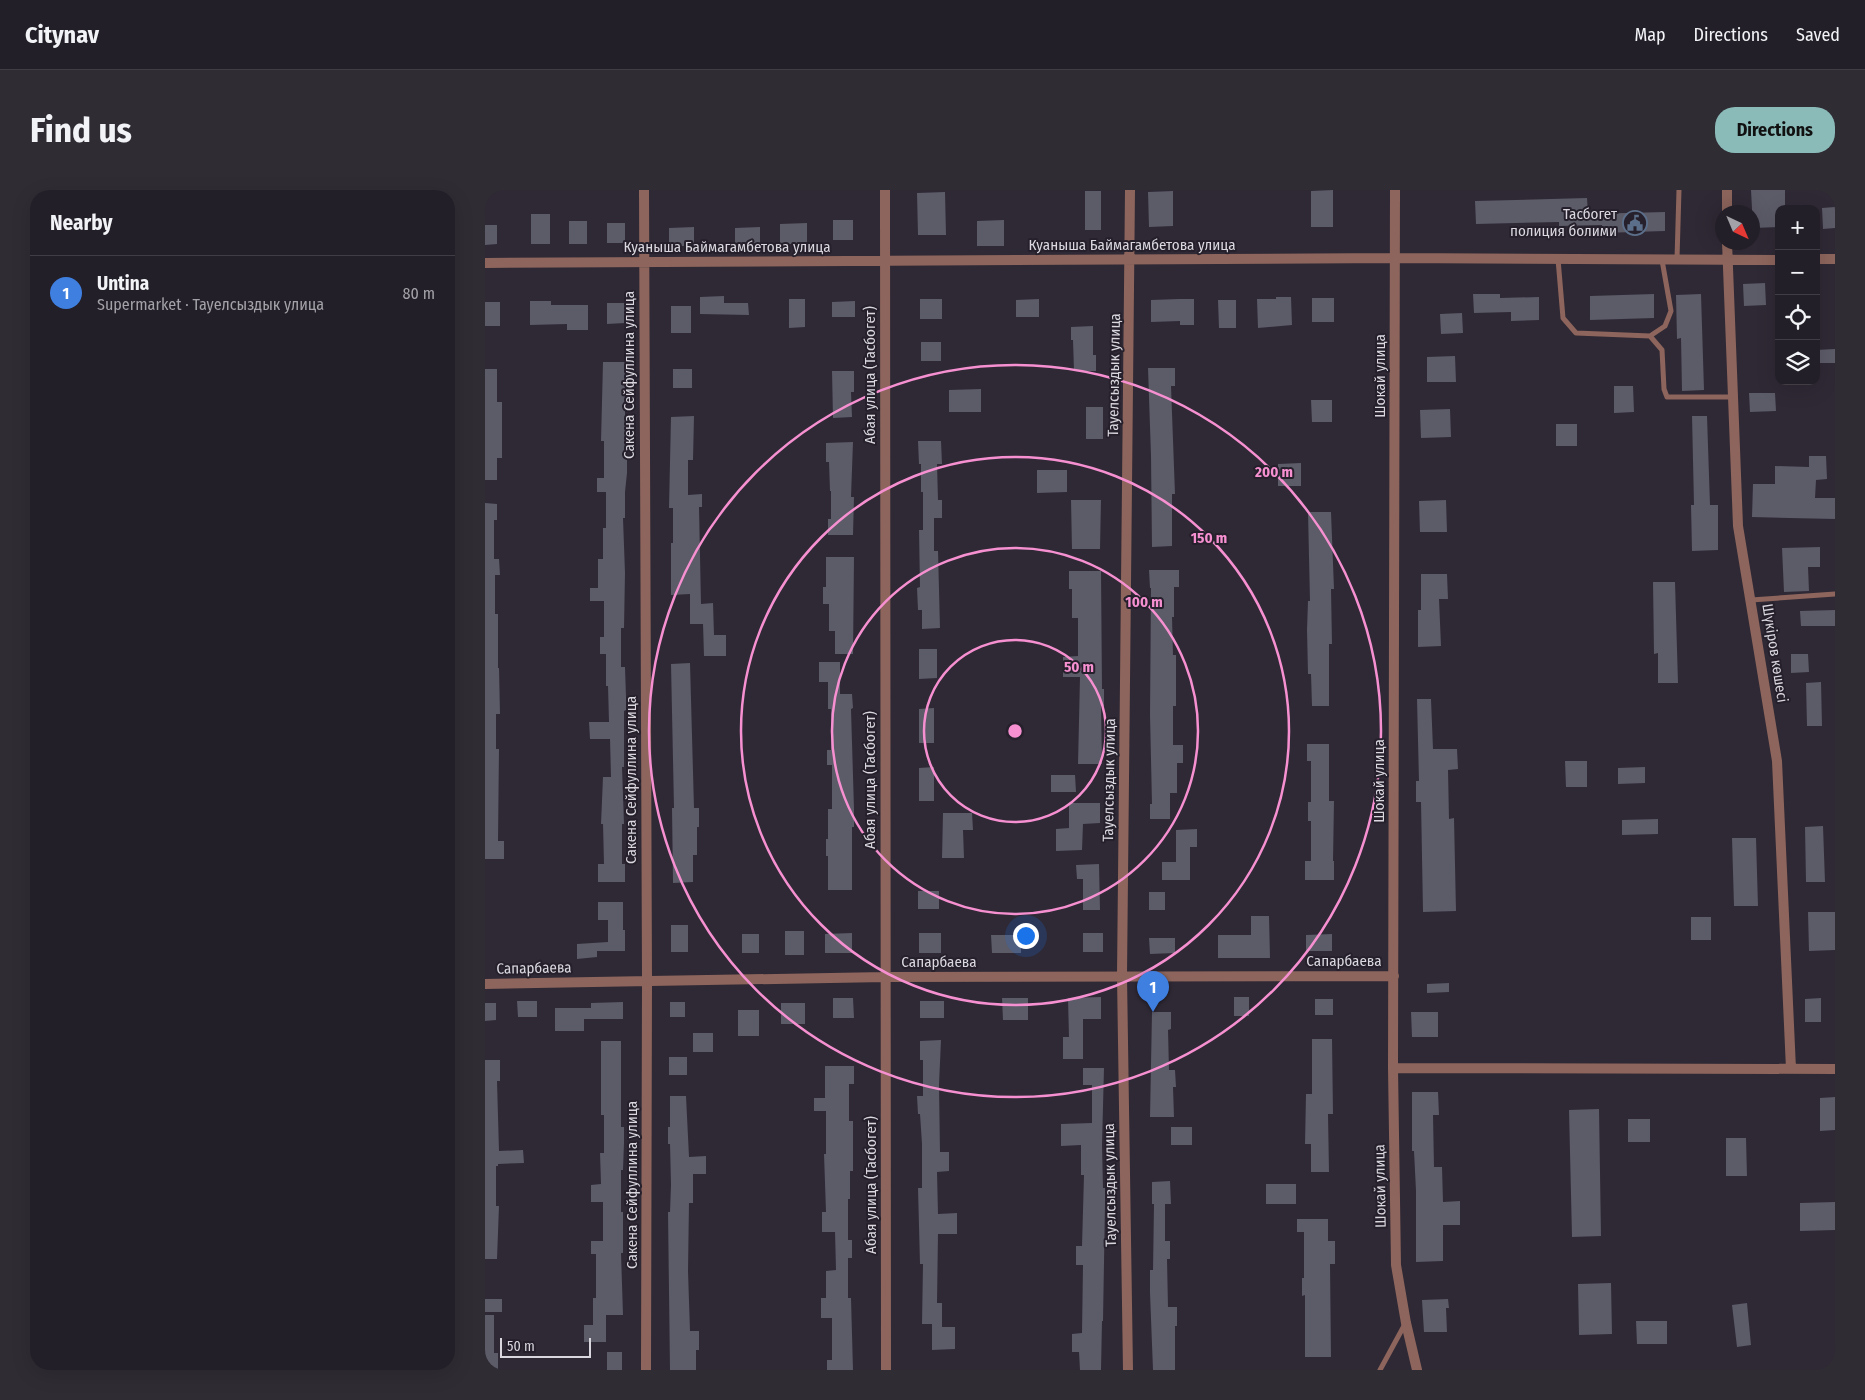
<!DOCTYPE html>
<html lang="en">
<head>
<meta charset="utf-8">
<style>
	body { margin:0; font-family:"Fira Sans Condensed",sans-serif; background:#2f2c34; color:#f1f3f6 }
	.controls { position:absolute; right:15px; top:15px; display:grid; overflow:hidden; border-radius:10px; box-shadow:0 5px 20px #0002 }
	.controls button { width:45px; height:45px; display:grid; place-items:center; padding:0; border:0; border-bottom:1px solid #403d45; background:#231f28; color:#f1f3f6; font:25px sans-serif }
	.compass { position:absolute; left:1230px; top:15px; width:45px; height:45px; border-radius:50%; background:#231f28; box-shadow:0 5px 20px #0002; rotate:136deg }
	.scale { position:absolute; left:15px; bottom:12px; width:91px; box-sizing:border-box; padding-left:5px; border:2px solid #dad7df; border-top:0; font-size:14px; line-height:18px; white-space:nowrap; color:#dad7df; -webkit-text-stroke:4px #25202b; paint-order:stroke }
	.you { position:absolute; left:540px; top:745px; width:18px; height:18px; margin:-12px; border:4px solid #fff; border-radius:50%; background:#1a73e8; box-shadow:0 0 0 8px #1a73e833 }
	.badge { display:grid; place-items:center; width:32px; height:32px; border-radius:50%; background:#8bbbb9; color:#fff; font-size:16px; font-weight:700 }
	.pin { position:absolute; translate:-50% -41px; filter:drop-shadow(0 1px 2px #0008) }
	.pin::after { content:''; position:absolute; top:26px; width:18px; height:15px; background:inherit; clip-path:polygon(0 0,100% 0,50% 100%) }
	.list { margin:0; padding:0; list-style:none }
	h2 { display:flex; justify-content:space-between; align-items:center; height:65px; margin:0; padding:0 20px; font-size:21px }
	h2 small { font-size:16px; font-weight:400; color:#a3a2a8 }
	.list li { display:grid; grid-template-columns:32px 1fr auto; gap:15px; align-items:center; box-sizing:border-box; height:75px; padding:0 20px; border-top:1px solid #403d45 }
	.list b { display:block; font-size:19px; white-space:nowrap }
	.list p { margin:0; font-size:16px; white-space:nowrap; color:#a3a2a8 }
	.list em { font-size:16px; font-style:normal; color:#a3a2a8 }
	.icon { flex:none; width:28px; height:28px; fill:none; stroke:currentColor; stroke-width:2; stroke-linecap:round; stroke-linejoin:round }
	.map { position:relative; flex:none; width:1350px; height:1180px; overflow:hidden; border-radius:20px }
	header { display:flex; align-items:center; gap:30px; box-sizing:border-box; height:70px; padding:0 25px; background:#231f28; border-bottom:1px solid #403d45 }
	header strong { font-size:24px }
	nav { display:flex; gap:28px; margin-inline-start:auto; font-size:18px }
	.intro { display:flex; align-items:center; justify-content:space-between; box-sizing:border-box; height:120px; padding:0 30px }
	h1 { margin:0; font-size:35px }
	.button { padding:12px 22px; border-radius:20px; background:#8bbbb9; color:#111; font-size:18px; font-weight:700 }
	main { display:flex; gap:30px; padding:0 30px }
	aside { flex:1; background:#231f28; border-radius:20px; box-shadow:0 5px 20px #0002 }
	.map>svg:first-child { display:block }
	.building { fill:#5c5b68 }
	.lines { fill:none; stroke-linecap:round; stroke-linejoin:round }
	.lane { stroke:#8d655c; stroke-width:5 }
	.street { stroke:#8d655c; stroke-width:10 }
	.ring { fill:none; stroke:#f690d1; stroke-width:2.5 }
	.labels { text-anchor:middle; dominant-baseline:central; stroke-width:4; stroke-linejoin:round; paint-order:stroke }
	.poi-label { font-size:15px; fill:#dad7df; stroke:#25202b; text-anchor:end }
	.street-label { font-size:15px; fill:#dad7df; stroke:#25202b }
	.centre { fill:#f690d1; stroke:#25202b; stroke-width:2.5 }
	.ring-label { font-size:15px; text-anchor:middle; font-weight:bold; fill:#f690d1; stroke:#25202b; stroke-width:4; stroke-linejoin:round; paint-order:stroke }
</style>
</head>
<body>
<header>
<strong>Citynav</strong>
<nav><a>Map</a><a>Directions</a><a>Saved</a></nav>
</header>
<div class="intro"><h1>Find us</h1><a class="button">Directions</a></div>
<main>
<aside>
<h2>Nearby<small></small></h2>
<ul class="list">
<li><span class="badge" style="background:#3f7fe0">1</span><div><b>Untina</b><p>Supermarket · Тауелсыздык улица</p></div><em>80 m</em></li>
</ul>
</aside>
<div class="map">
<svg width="1350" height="1180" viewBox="0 0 1350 1180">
	<rect width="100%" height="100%" fill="#2f2935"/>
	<!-- building -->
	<path class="building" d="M848 0V37H826V1Z
		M1266 0H1300V19H1294V37L1268 38Z
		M600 1H616V40H600Z
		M688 1V36L664 37 663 2Z
		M460 2 461 45H433L432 3Z
		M1102 8 1103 24 1180 22V41L1117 43V35L1074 36V32L991 34 990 11Z
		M1350 17V38L1338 39 1337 18Z
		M46 24H65V54H46Z
		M348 30H368V50H348Z
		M519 30V56H492V31Z
		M84 31H102V54H84Z
		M122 33H140V53H122Z
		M322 33V54H295V34Z
		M0 35H12V54L0 55Z
		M209 37V56H184V38Z
		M275 37V53L250 54V38Z
		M1280 93 1281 115 1259 116 1258 94Z
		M988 104H1015V108L1054 107V130L1026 131V122L989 123Z
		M1169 104V128L1105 130V106Z
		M1216 104 1219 200 1197 201 1196 148 1192 149 1191 105Z
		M239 106V113H263L264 125 215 124V107Z
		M791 107H806L807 135 773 138 772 109H791Z
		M827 108H849V132H827Z
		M304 109H320V137L304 138Z
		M435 109H457V129H435Z
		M554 109V127H531V110Z
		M694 109H709V135H695V131L666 132V110Z
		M733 110H751V138H734Z
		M45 111H66V115H103V140H82V134L45 135Z
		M370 111V127H347V112Z
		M0 112H15V136H0Z
		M122 113H140V133L122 134Z
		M186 116H206V143H186Z
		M977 123 978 143 956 144 955 124Z
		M608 136V165H611V181H589L588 150H586V137Z
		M436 152H456V171H436Z
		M1350 159V173H1331V160Z
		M970 166 971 192H942V167Z
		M118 172H142V193H140V237H144V251H142V283L140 302V328H138L140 383 139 438H136V477H140L141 507V520L139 521V577H137L139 634H137V674H140V692H113V674H119L118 634H116L118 587H126L125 549H105L104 532H124L123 496H121V464H115V447H119V411H105V398H113V369H118V338H121V302H112V288H119V251H116Z
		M663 178H690V196H686L690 304H687V356L667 357 666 266Z
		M0 179H12V212H17V268H12V290H0Z
		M188 179H207V198H188Z
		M347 181H369V202H366L367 227 348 228Z
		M1129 196H1148L1149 222 1129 223Z
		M496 199V222H464V200Z
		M1264 203H1290L1291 221 1265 222Z
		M826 210H847V232H827Z
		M601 217H618V249H601Z
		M965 219 966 247 936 248 935 220Z
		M209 226 208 270H203V305L217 304V317H214L216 414 228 413 229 445H241V466H219L218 434H205V404L186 405V353H188V318H184L186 227Z
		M1207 226H1222L1225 315H1233V360L1207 361 1206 315H1209Z
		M1071 234H1092V256H1071Z
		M433 251H456L457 274H452L453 310H457V328H449V361H453L455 438 437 439V420H433L432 398 435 397 434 340H438V302H436V274H434Z
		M368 252 366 307H369L368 345H343V329H346V301H345L344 272H341V253Z
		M1324 266H1341L1342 289 1331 290 1330 308H1350V329L1267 327 1268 294H1290V276L1324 277Z
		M816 273V296H793V274Z
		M552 280H582V302L552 303Z
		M586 310H616L615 359H587Z
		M961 310 962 342H935L934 311Z
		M0 313 12 314V330H9V369H14L15 385H10V424H13V478H14L15 524H11V559H14L13 651H19V669H0Z
		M823 322H846L849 399H846L847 454H844V516H827L826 484H823L822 440 823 411H825Z
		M1335 357V377H1323L1324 401 1299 402 1297 358Z
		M341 367H369L368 464H350V441H344V414H338V397H341Z
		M664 380H694V397H689V427H687L688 465H691V516H688V555H698V573H692V603H685V629H665V614H667L665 525 666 398H665Z
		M584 381H616L617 499H619V516H616L617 574H593L595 487H578V467L593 466V428H587V399H584Z
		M936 384H962L963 409H954L956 456 933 457V420H936Z
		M1168 392H1190L1193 493H1173V463L1169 464Z
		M1350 420V436H1316L1315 421Z
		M434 459H452V488L434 489Z
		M1306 464H1323L1324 482 1306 483Z
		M334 472H355V504H367L368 518 366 519 369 619V637H367V700H343V666H341V649H343V619H347V575H342V560H346V519H343V492H334Z
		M205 473 209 618H214V637H212V665H208V692L188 693 187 618H189L186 474Z
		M1336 492 1337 536H1322L1321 493Z
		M932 509H946L948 559H972L973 579 963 580 964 629 969 628 971 721 938 722 936 612H931V591H934Z
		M449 518V553H434V519Z
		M822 554H844V611H849L848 671H849V690H820V671H826V631H823V612H826V571H822Z
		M1080 571H1102V597H1081Z
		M449 577V611H434V578Z
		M1160 577V593L1133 594V578Z
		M566 585H590L591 602H566Z
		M584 613H615V633L598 634 597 660 571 661V639L584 638Z
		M458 623H487L488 640H478L479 668H457Z
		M1173 629V644L1137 645V630Z
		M1338 636 1340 692H1321L1320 637Z
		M712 639V657H705V690H677V672H691V640Z
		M1247 648H1271L1273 716H1249Z
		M614 674 615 720H598V689H592L591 675Z
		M433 701H454V719H433Z
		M664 702H680V720H664Z
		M113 712H138V740H140V761H112V767L92 769V754L123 752V730H113Z
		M1323 722H1350V760L1324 761Z
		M766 726H784L785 768H733V745H766Z
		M1206 727H1226V750H1206Z
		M186 735H203V762H186Z
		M300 741H319V765H300Z
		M367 743V763H340V744Z
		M434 743H456V763H434Z
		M598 743H618V762H598Z
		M257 744H274V763H257Z
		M847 744V761H821V745Z
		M506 745H536V763H507Z
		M664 748H690V763L665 764Z
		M964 793V802L942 803V794Z
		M616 807V829H598V869H578V847H584L583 808Z
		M749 807H764V826H749Z
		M348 808H368L369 828H348Z
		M517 808H543V830H518Z
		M1336 808V832H1320V809Z
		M830 809H848V825H830Z
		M32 811H52V827H33Z
		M435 811H459V828H435Z
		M138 812V829H99V841H70V818H106V813Z
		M185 812H200V827H185Z
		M0 813H11V830L0 831Z
		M296 813H320V834H296Z
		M253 820H274V846H253Z
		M667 822H686V839L683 840 684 880H690L691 897H688L689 927H665Z
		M926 822H953V847H927Z
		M208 843H228V862H208Z
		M827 849H847L848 924H843L844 982H826V954H820L821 904H827Z
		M456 850 454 895 455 962H464V981L452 982 453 1024 472 1023V1044H453L452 1113H457V1137H470V1159L447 1160V1134H437L438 1074H435L433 998H437V954L435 924H433L432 906H438V870H435V851Z
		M116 851H136V937H139V953L138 980H136V1022H138V1063H136L138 1125H121V1152H99V1135H108V1108H111V1064H106V1051H118V1012H106V995L116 994 115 963H119V925H116Z
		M184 867H202V885H184Z
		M0 870H15V891H12L14 961 38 960 39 973 13 974V976H11V1016H14L12 1069H0Z
		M340 876H369V894H364V931H368V981H365V1009H363V1050H367V1068H363V1108H366L368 1180H342V1170H347V1128H336V1108H341V1081L351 1080 350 1042H337V1022H341L339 964H341V921H329V908H340Z
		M598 878H619L617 955 618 998H620V1014L618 1131H617L616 1180H595L594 1162H587V1144L597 1143 598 1075H591V1056H597L599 985H596V955L576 956V934L607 933V895H598Z
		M927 902H953L954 925H948L949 977H957L958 1012 975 1011V1035H958V1071L931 1072V1001L929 961H927Z
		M185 906H201L204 967 221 966V984H208V1013H204L203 1081 205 1141H214V1160H211V1180H185L183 1022H185L186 995 185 954H183V937H185Z
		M1350 907V940L1335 941V908Z
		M1114 919 1116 1046 1087 1047 1084 920Z
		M1143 929H1165V952H1143Z
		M686 937H707V955H686Z
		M1241 948H1261L1262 986H1241Z
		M685 991 686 1014H680V1051H685V1069H682L683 1117H692V1136H690V1180H668L665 1103V1080H668L669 1014H667V992Z
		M781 994H811V1014H781Z
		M1350 1012V1040L1315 1041V1013Z
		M812 1029H843V1051H850V1074H845L846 1167H820V1105L817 1106V1088H819V1042H812Z
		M1126 1093 1127 1144 1094 1145 1093 1094Z
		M0 1109H17V1122H0Z
		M963 1109 964 1118H961L962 1142H939L937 1110Z
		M1262 1113 1266 1155 1252 1157 1247 1115Z
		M0 1125H9V1163H13V1180H0Z
		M1151 1131H1182V1154H1152Z
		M122 1162H137V1180H122Z"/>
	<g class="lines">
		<!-- lane -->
		<path class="lane" d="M1073 69 1078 128 1091 143 1165 146 1177 160 1179 199 1182 207H1248
			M1192 69 1194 0
			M1165 146 1180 136 1186 121 1177 70
			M1266 410 1350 404
			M895 1180 920 1134"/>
		<!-- street -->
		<path class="street" d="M159 0 162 791 161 1180
			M400 0 401 1180
			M910 0 908 878 911 1075 921 1133 932 1180
			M1242 22V0
			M1242 52 1253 336 1292 571 1306 879
			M1331 69H1350
			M0 73 910 68 1294 70
			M0 794 400 787 909 786
			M908 878 1350 879
			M643 1180 637 786 645 0"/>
	</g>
	<!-- distance rings -->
	<g class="ring">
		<circle cx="530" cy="541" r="91"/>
		<circle cx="530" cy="541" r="183"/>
		<circle cx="530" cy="541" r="274"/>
		<circle cx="530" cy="541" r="366"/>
	</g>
	<!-- icons -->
	<defs>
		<symbol id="civic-ring" viewBox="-11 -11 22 22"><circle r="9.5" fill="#25202b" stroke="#5c6f8a" stroke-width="1.5"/><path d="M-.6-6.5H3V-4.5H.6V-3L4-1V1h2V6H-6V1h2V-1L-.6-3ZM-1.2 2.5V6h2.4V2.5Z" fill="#5c6f8a"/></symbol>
	</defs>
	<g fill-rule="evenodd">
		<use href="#civic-ring" x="1136" y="19" width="28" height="28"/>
	</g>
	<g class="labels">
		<!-- poi labels -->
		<g class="poi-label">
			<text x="1132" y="24">Тасбогет<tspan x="1132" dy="17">полиция болими</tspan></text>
		</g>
		<!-- street labels -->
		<g class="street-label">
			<text x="647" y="55">Куаныша Баймагамбетова улица</text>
			<text x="242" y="57">Куаныша Баймагамбетова улица</text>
			<text transform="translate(144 185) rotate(-90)">Сакена Сейфуллина улица</text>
			<text transform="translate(385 185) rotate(-90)">Абая улица (Тасбогет)</text>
			<text transform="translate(629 185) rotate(-89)">Тауелсыздык улица</text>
			<text transform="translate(895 186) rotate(-90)">Шокай улица</text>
			<text transform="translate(1290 463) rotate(81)">Шүкіров көшесі</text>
			<text transform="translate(146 590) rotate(-90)">Сакена Сейфуллина улица</text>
			<text transform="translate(385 590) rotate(-90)">Абая улица (Тасбогет)</text>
			<text transform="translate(624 590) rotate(-89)">Тауелсыздык улица</text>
			<text transform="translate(894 591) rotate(-90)">Шокай улица</text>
			<text x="859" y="771">Сапарбаева</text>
			<text x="454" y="772">Сапарбаева</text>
			<text transform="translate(49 778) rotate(-1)">Сапарбаева</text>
			<text transform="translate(147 995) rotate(-90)">Сакена Сейфуллина улица</text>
			<text transform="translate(386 995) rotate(-90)">Абая улица (Тасбогет)</text>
			<text transform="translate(625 995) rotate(-91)">Тауелсыздык улица</text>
			<text transform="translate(895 996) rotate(-91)">Шокай улица</text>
		</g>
	</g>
	<circle cx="530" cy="541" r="8" class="centre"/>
	<g class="ring-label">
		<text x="789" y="287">200 m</text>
		<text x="724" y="353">150 m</text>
		<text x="659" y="417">100 m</text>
		<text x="594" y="482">50 m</text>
	</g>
</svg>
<div class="controls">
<button>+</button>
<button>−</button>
<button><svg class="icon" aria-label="locate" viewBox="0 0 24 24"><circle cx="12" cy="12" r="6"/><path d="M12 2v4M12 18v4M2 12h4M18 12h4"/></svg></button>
<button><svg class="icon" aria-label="layers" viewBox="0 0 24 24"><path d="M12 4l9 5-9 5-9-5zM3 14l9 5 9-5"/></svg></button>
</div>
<svg class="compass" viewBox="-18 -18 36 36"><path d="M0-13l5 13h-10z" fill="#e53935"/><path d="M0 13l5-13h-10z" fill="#a3a2a8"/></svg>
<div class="scale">50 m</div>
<div class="you"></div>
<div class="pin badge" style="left:668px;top:822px;background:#3f7fe0">1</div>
</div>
</main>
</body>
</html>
